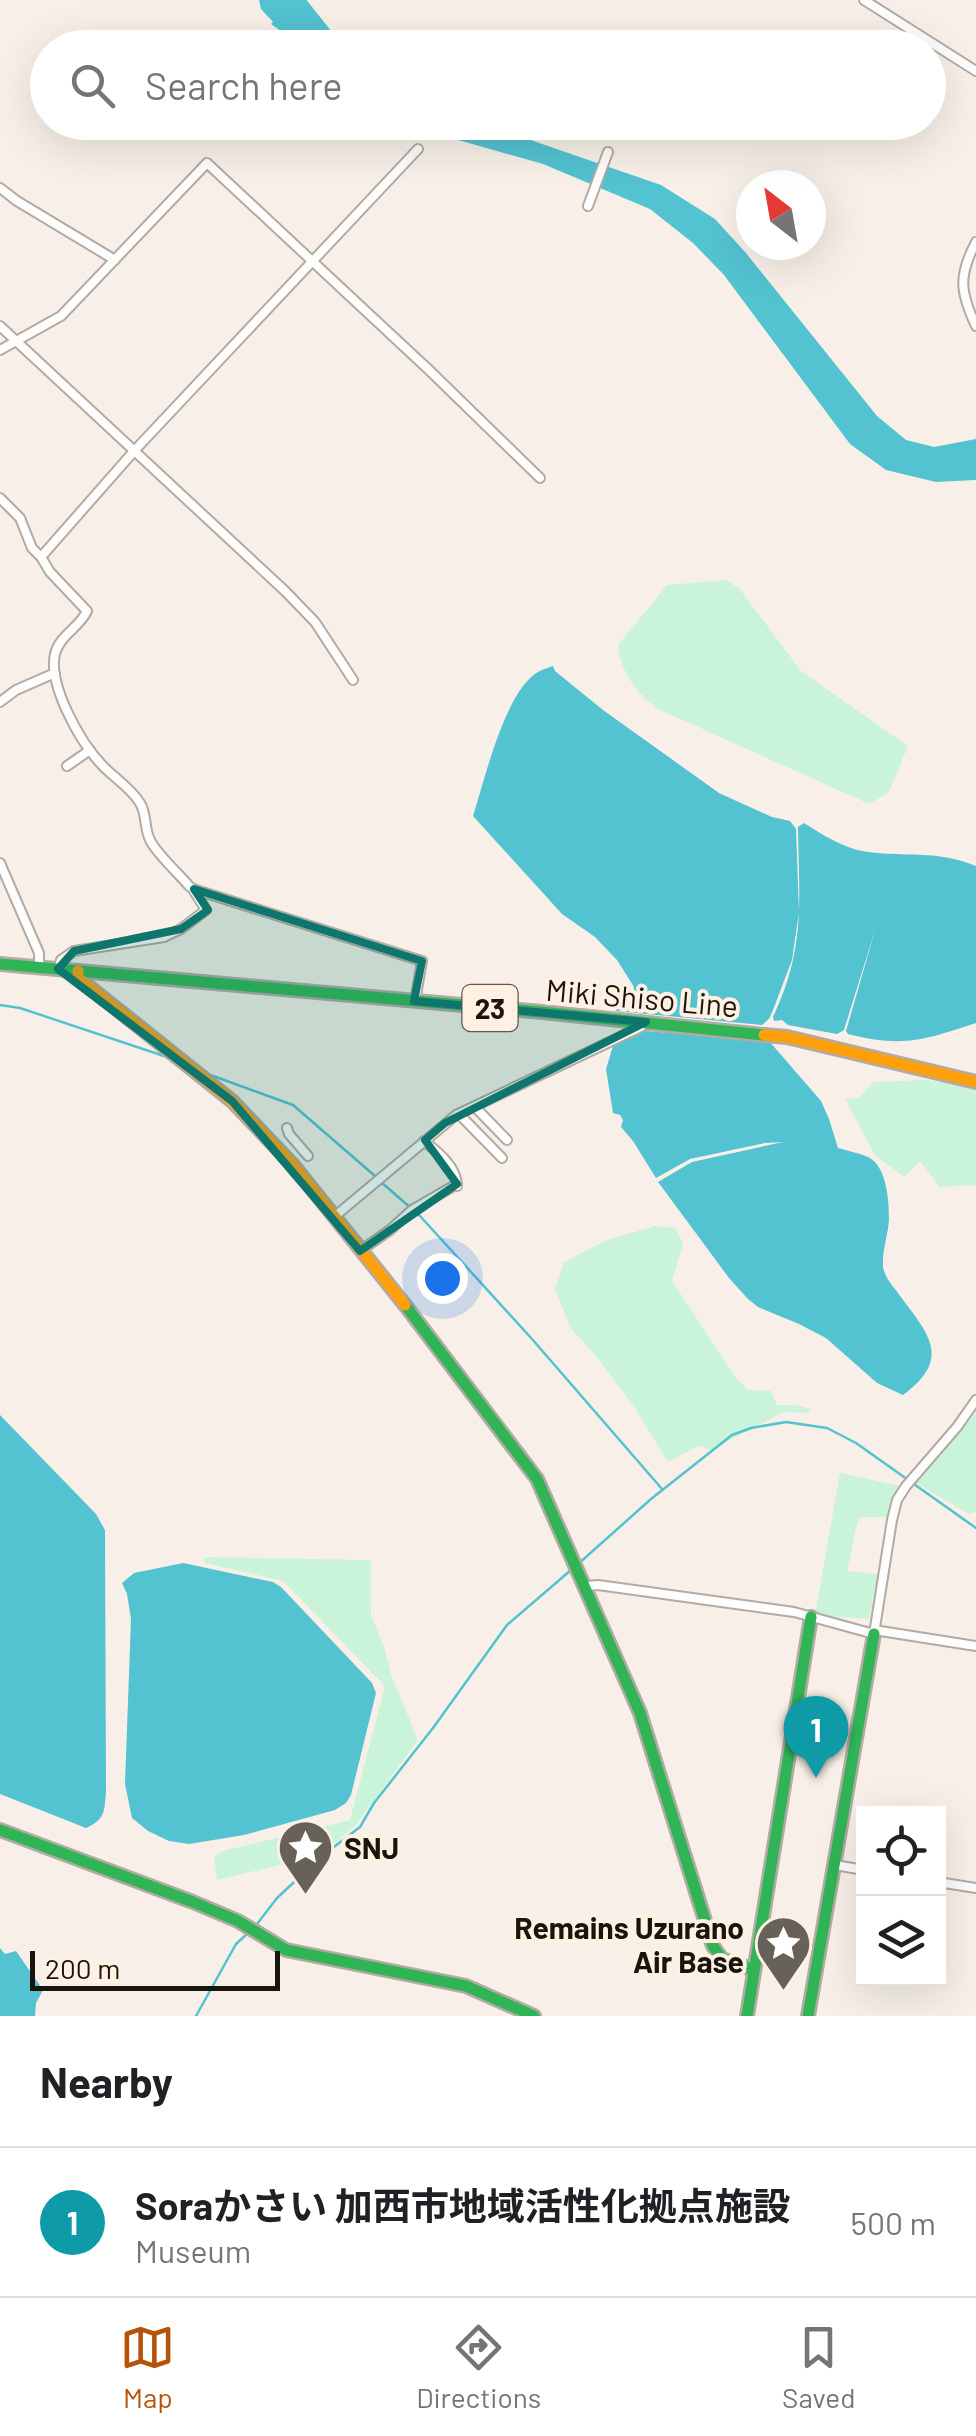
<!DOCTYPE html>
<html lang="en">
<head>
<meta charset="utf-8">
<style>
	body { margin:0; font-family:Barlow,"Noto Sans JP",sans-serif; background:#f6f6f6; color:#202124 }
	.controls { position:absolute; right:30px; bottom:30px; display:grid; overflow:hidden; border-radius:0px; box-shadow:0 10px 40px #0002 }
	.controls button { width:90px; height:90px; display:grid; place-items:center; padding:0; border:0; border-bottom:2px solid #e0e0e0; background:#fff; color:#202124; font:50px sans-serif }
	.compass { position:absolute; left:736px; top:170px; width:90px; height:90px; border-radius:50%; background:#fff; box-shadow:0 10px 40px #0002; rotate:329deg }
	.scale { position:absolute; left:30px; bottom:25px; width:250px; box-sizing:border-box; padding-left:10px; border:5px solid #1a140e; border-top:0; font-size:28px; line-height:35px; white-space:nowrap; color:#1a140e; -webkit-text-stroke:8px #fef1e2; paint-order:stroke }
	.you { position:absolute; left:442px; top:1278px; width:35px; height:35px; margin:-25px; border:8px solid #fff; border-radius:50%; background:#1a73e8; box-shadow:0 0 0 15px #1a73e833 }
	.badge { display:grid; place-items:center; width:65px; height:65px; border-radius:50%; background:#b45309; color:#fff; font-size:32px; font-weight:700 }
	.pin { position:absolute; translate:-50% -82px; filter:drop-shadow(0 2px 5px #0008) }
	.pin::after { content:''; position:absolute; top:52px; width:35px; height:30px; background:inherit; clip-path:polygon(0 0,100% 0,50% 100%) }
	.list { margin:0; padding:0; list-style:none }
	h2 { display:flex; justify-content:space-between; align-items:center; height:130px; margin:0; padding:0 40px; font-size:42px }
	h2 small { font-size:32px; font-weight:400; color:#757577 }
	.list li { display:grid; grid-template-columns:65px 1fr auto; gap:30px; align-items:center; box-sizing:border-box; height:150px; padding:0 40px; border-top:2px solid #e0e0e0 }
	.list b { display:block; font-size:38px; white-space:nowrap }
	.list p { margin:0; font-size:32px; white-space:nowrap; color:#757577 }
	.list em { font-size:32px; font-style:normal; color:#757577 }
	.icon { flex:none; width:55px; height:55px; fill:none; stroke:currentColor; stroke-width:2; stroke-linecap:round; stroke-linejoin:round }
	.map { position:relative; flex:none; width:976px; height:2016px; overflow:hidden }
	.search { position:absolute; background:#fff; box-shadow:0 10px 40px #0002; left:30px; right:30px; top:30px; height:110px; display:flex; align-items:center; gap:25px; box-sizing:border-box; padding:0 35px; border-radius:55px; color:#757577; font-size:38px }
	.sheet { height:280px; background:#fff }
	nav { display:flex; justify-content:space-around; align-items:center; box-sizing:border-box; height:140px; border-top:2px solid #e0e0e0; background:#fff; font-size:28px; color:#757577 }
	nav a { display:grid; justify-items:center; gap:5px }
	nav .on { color:#b45309 }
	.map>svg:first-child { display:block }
	.green { fill:#c9f4d9 }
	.water { fill:#53c2d1 }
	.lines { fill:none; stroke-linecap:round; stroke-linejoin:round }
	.stream { stroke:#53c2d1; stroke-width:2.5 }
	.river { stroke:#53c2d1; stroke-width:15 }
	.street-casing { stroke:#b1aba4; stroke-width:12 }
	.fast-casing { stroke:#b1aba4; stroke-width:16 }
	.slow-casing { stroke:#b1aba4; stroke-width:16 }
	.street { stroke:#fefdfc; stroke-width:8 }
	.fast { stroke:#30b455; stroke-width:11 }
	.slow { stroke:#ff9f0a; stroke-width:11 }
	.marked { fill:#0f766e; fill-opacity:0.2; stroke:#0f766e; stroke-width:8; stroke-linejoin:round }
	.labels { text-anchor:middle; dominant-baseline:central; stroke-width:8; stroke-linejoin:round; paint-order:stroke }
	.shield { fill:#fef1e2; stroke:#5e564e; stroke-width:2.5 }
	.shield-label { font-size:28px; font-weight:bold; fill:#1a140e }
	.street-label { font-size:30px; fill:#1a140e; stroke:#fef1e2 }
	.poi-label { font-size:30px; font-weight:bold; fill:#1a140e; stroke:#fef1e2; text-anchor:start }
</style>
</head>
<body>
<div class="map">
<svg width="976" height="2016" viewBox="0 0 976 2016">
	<rect width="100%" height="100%" fill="#f8f0e8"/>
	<!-- green -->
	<path class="green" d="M726 580 739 588 801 671 908 746 889 792 869 804 656 708C635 691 621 672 618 645L667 585Z
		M922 1080 943 1082 976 1090V1185L940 1187 920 1161 904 1177 875 1155 845 1099 860 1097 873 1082Z
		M655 1226 676 1228 683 1243 672 1281 736 1378 748 1390 771 1391 777 1405H794L811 1409 809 1413 784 1412 711 1450 698 1446 668 1462 635 1408 595 1355 570 1327 555 1289 564 1262 607 1240Z
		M976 1413V1512L969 1514 916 1483Z
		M840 1473 901 1486 889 1517H860L857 1524 847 1571 878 1574 869 1619 815 1615Z
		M204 1557 371 1560V1615L384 1647 392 1677 418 1740 356 1825 311 1864 302 1860 217 1880 214 1857 223 1851 350 1820 385 1686 283 1581 205 1563Z"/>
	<!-- water -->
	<path class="water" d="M259 0H306L333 47H303L271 24 273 22 261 9Z
		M428 123H481L661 185 715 219 746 253 877 416 906 440 934 447 976 439V480L936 482 886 470 850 444 724 275 693 243 650 209 543 164 451 138Z
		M553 666 555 671 603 710 719 793 772 817 790 821 796 829 799 912 792 960 773 1010 769 1019 762 1025 615 1011 633 994 634 987 617 960 595 937 562 914 473 816C485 779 505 691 538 672 543 669 548 668 553 666Z
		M804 823C823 835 845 849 868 852 907 857 937 850 976 866V1023C924 1040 903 1048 848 1034L846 1031 876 927 844 1030 837 1034 788 1025 782 1020 774 1021 773 1017C806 947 799 901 798 827Z
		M645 1031 769 1041 821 1101 829 1119 838 1148C848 1151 859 1153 868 1157 887 1166 889 1201 889 1220 888 1235 882 1251 883 1266 884 1276 892 1285 898 1293 927 1333 954 1357 903 1395L877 1383 826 1338 799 1324 758 1307 748 1299 729 1278 664 1190 658 1182 692 1162 783 1142 765 1143 690 1159 656 1178 633 1141 621 1127 623 1120 620 1115 613 1113 606 1069 613 1046Z
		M0 1415 96 1514 105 1530 106 1792C104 1811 106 1819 86 1828L0 1794Z
		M183 1563 273 1582 281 1587 372 1683 376 1693 351 1795 346 1803 335 1810 244 1835 189 1844 169 1841 148 1831 132 1818 125 1784 131 1619 127 1594 122 1583 134 1573Z
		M0 1948 5 1954 16 1951 43 1990 36 2003 35 2016H0Z"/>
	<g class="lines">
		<!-- stream -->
		<path class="stream" d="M0 1005 20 1008 170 1058
			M205 1073 293 1105 375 1176
			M381 1182 420 1216 532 1339 662 1489
			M577 1565 651 1499 732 1435 751 1428 786 1422 827 1428 856 1443 976 1528
			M254 1928 277 1898 322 1856 360 1827 374 1803 433 1728 507 1625 571 1570
			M196 2016 236 1944 248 1933"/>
		<!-- river -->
		<path class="river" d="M297 0 335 48"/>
		<defs>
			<path id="street" d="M864 0 976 71
				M0 188 17 201 115 260
				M588 206 608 152
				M976 242C958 276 960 292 976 326
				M0 326 285 591 315 622 353 680
				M0 350 61 316 207 163 429 370 540 478
				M0 498 20 518 32 548 41 557 50 572 87 611C80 627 59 636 55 654 48 685 80 742 102 765 113 777 131 788 140 803 147 814 144 828 150 840 155 852 180 875 190 887L196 890 422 961 415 1001
				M41 557 135 450 418 149
				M0 702 16 690 55 673
				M67 766 90 750
				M0 863 39 953V967
				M58 969 61 960 74 951 164 937 181 929 206 910 194 891
				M475 1107 507 1140
				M459 1114 502 1158
				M287 1128 289 1134 308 1156
				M424 1141C438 1152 457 1167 457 1186
				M334 1217 456 1115 641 1027 646 1022
				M360 1251 390 1230 412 1210 457 1184
				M586 1586 598 1585 794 1612 874 1634 892 1520 897 1500 906 1486 957 1427 976 1400
				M874 1630 976 1646
				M835 1865 864 1870
				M938 1882 976 1888"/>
			<path id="fast" d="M0 964 542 1012 764 1035
				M405 1305 537 1479 640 1713 713 1946 722 1959 754 1970
				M0 1830 193 1902 238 1921 286 1950 466 1986 534 2016
				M747 2016 811 1617
				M808 2016 874 1634"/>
			<path id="slow" d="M78 971V978L232 1101 293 1165 405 1305
				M764 1035 787 1037 976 1082"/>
		</defs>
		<!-- street casing -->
		<use href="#street" class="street-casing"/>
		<!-- fast casing -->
		<use href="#fast" class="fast-casing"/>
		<!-- slow casing -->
		<use href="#slow" class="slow-casing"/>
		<!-- street -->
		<use href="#street" class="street"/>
		<!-- fast -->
		<use href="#fast" class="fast"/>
		<!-- slow -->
		<use href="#slow" class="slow"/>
	</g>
	<!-- marked area -->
	<path class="marked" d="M194 889 422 961 414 1001 646 1022 445 1123 425 1140 457 1184 360 1251 232 1101 58 969 74 951 181 929 208 910Z"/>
	<!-- icons -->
	<defs>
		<symbol id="sight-pin" viewBox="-11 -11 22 30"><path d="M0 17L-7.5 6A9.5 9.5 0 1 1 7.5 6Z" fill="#68615a" stroke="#fef1e2"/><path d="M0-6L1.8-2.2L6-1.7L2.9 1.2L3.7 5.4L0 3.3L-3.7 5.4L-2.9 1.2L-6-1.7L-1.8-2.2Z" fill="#fff"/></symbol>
	</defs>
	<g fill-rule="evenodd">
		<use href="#sight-pin" x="274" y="1816" width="63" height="86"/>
		<use href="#sight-pin" x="752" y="1912" width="63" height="86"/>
	</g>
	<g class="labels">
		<!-- shield labels -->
		<rect class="shield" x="462.5" y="985" width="55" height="46" rx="8"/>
		<g class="shield-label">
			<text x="490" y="1008">23</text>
		</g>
		<!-- street labels -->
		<g class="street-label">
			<text transform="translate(642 997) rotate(5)">Miki Shiso Line</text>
		</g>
		<!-- poi labels -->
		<g class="poi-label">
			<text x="344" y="1847">SNJ</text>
			<text x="744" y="1927" text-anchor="end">Remains Uzurano<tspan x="744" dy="34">Air Base</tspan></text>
		</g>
	</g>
</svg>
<div class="controls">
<button><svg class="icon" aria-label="locate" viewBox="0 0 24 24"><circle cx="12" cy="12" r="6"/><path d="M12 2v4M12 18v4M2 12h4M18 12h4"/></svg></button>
<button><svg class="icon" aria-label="layers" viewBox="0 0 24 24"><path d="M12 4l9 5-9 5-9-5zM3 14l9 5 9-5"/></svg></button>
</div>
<svg class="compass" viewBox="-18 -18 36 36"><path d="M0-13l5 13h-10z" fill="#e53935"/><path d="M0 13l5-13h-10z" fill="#757577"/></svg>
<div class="scale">200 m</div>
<div class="you"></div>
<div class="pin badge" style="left:816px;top:1778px;background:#0f9aa8">1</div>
<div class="search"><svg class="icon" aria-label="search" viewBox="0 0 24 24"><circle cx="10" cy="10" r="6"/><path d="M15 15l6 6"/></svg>Search here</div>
</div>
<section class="sheet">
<h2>Nearby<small></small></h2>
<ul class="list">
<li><span class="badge" style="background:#0f9aa8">1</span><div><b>Soraかさい 加西市地域活性化拠点施設</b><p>Museum</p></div><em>500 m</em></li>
</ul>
</section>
<nav>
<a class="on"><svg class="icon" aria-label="map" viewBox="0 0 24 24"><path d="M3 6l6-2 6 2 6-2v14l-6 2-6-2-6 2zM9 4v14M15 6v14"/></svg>Map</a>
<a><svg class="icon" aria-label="directions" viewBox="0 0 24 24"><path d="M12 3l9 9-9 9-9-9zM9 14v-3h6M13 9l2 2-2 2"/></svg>Directions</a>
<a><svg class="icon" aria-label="saved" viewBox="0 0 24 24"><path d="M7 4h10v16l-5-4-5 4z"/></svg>Saved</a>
</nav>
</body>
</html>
